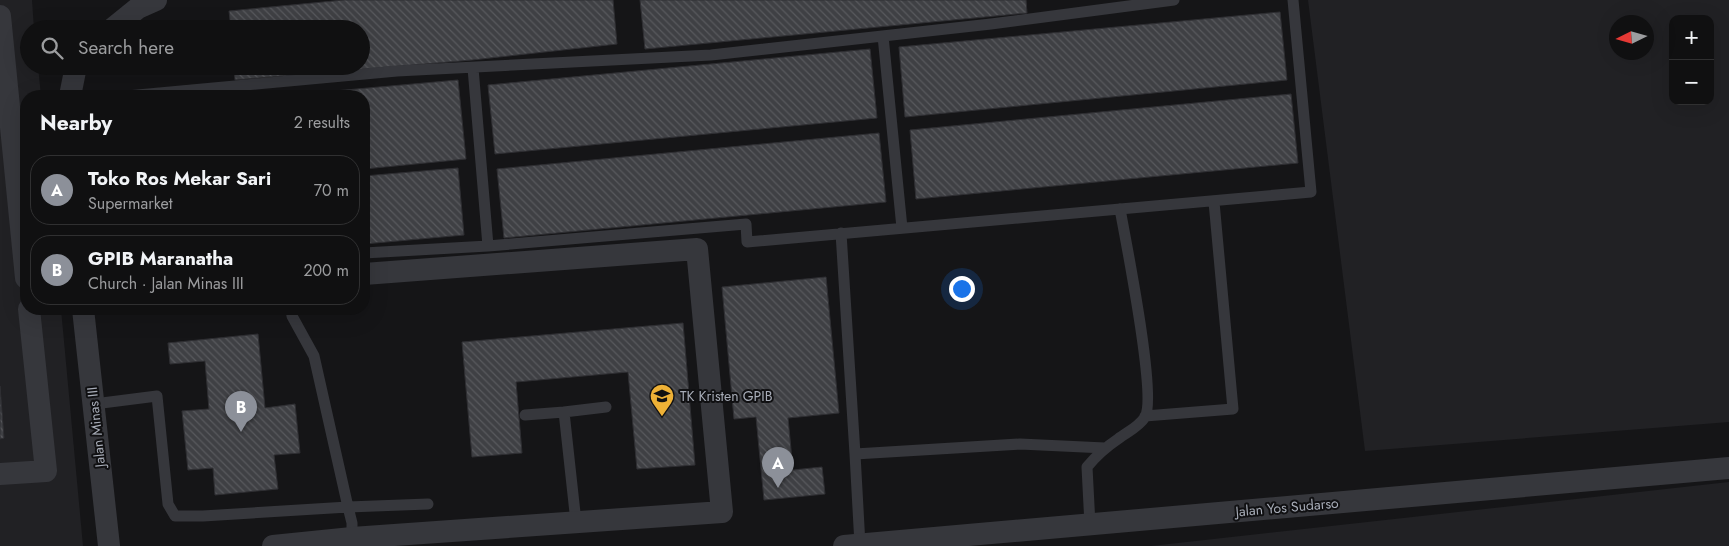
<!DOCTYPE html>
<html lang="en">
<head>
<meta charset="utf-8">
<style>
	body { margin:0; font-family:Jost,sans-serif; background:#19191a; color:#f1f3f6 }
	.controls { position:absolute; right:15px; top:15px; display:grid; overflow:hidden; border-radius:10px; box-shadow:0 5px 20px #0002 }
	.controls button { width:45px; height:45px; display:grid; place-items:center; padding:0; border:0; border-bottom:1px solid #303031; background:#101011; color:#f1f3f6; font:25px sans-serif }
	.compass { position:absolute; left:1609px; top:15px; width:45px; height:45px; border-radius:50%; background:#101011; box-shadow:0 5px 20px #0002; rotate:265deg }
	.you { position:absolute; left:961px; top:288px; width:18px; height:18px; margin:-12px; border:4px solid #fff; border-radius:50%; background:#1a73e8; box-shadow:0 0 0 8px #1a73e833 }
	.badge { display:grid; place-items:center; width:32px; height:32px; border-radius:50%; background:#8c9099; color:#fff; font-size:16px; font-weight:700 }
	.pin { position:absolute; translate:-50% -41px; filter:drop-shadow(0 1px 2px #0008) }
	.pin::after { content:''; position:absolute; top:26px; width:18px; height:15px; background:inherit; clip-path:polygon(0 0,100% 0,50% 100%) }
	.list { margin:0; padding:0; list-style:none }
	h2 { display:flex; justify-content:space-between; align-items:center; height:65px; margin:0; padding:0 20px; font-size:21px }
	h2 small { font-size:16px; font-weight:400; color:#9c9d9f }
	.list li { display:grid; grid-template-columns:32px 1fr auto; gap:15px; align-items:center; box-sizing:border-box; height:70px; margin:0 10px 10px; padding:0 10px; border:1px solid #303031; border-radius:20px }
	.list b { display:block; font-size:19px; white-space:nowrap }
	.list p { margin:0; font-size:16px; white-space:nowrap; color:#9c9d9f }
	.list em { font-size:16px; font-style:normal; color:#9c9d9f }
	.icon { flex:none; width:28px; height:28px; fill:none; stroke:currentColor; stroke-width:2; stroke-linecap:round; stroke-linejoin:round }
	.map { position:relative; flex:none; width:1729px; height:546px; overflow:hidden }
	.search { position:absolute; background:#101011; box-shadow:0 5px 20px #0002; left:20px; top:20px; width:350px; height:55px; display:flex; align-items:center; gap:12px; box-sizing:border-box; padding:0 18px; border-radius:28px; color:#9c9d9f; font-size:19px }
	.panel { position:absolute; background:#101011; box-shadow:0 5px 20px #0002; left:20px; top:90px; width:350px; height:225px; border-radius:20px }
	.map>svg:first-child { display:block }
	.built { fill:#212124; fill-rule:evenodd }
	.building { fill:url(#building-back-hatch); stroke:#2f2f33 }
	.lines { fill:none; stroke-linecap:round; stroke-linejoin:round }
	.service { stroke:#36373c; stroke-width:11 }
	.minor { stroke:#36373c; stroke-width:22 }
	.labels { text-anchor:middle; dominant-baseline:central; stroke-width:4; stroke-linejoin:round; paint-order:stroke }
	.poi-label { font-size:14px; fill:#a7acb7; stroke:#101012; text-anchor:start }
	.street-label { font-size:14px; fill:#a7acb7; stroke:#101012 }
</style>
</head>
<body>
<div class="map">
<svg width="1729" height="546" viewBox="0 0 1729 546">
	<defs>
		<pattern id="building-back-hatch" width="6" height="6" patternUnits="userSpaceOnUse" patternTransform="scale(1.25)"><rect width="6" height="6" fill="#3f4044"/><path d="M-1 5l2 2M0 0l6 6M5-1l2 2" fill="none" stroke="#58595d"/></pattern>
	</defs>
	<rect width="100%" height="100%" fill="#151517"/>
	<!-- built -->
	<path class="built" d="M0 0H32L34 29H29V66H38L41 96H26V309H61L83 546H0Z
		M1308 0H1729V422L1365 451ZM1673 19H1710V101H1673ZM1616 22H1646V52H1616Z
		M1729 482V546H1151Z"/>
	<!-- building -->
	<path class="building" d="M344 0H613L617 44 472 60 235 80 234 66H361V29H231L229 11Z
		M640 0H1026L1027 13 645 49Z
		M1280 12 1287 80 905 117 899 47Z
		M870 49 877 118 495 154 488 85Z
		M458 80 466 159 364 169V96H278Z
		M1291 94 1298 163 916 199 910 130Z
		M879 133 886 202 504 238 497 169Z
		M458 168 464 235 364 244V176Z
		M826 277 839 413 788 418 793 470 822 467 825 494 764 500 756 417 734 419 722 287Z
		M683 323 695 465 637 469 628 372 516 382 522 453 472 457 462 342Z
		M258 334 265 408 295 404 300 453 274 455 278 489 215 495 213 468 188 470 182 411 209 409 205 361 170 364 168 343Z
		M0 386 4 438 0 439Z"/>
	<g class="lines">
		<!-- service -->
		<path class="service" d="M883 36 902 228
			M473 68 488 246
			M127 96 397 71 711 55 991 24 1174 0
			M841 233 855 454 1020 444 1105 448
			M364 253 488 246 746 224 747 242 1311 192 1293 0
			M291 309 292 316 314 356 348 507 428 504
			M94 404 157 396 168 504 175 516H203L348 507 352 523V538
			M564 412 606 407
			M525 415 564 412 576 522
			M1145 416 1233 409 1214 202
			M855 454 860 545
			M1090 525 1087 467C1096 456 1106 447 1118 439 1127 432 1139 427 1145 417 1157 397 1126 242 1120 209"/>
		<!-- minor -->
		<path class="minor" d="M0 16 26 278
			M112 29 138 8 156 0
			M70 96 76 66
			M83 309 109 546
			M0 474 46 471 29 309
			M273 546 352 538 722 512 697 249 364 274
			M844 546 1729 468"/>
	</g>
	<!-- icons -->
	<defs>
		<symbol id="school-pin" viewBox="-11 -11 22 30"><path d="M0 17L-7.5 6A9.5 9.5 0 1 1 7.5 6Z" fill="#eeb136" stroke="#101012"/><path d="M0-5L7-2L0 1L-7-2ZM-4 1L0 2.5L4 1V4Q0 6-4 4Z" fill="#111"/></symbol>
	</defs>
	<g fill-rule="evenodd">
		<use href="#school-pin" x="648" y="382" width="28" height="38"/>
	</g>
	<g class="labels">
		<!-- poi labels -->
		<g class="poi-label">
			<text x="680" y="396">TK Kristen GPIB</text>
		</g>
		<!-- street labels -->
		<g class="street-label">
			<text transform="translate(96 427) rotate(-96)">Jalan Minas III</text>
			<text transform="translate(1287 507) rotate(-5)">Jalan Yos Sudarso</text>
		</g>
	</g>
</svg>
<div class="controls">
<button>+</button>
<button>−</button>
</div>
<svg class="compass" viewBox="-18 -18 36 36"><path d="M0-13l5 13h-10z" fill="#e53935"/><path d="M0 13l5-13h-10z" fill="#9c9d9f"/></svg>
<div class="you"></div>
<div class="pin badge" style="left:778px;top:488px">A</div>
<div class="pin badge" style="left:241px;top:432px">B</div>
<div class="search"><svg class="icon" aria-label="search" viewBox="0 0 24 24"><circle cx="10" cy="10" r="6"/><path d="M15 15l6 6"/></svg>Search here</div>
<section class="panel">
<h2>Nearby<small>2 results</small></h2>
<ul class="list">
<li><span class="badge">A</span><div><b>Toko Ros Mekar Sari</b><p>Supermarket</p></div><em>70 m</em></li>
<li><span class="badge">B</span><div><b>GPIB Maranatha</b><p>Church · Jalan Minas III</p></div><em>200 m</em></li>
</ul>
</section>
</div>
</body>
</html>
